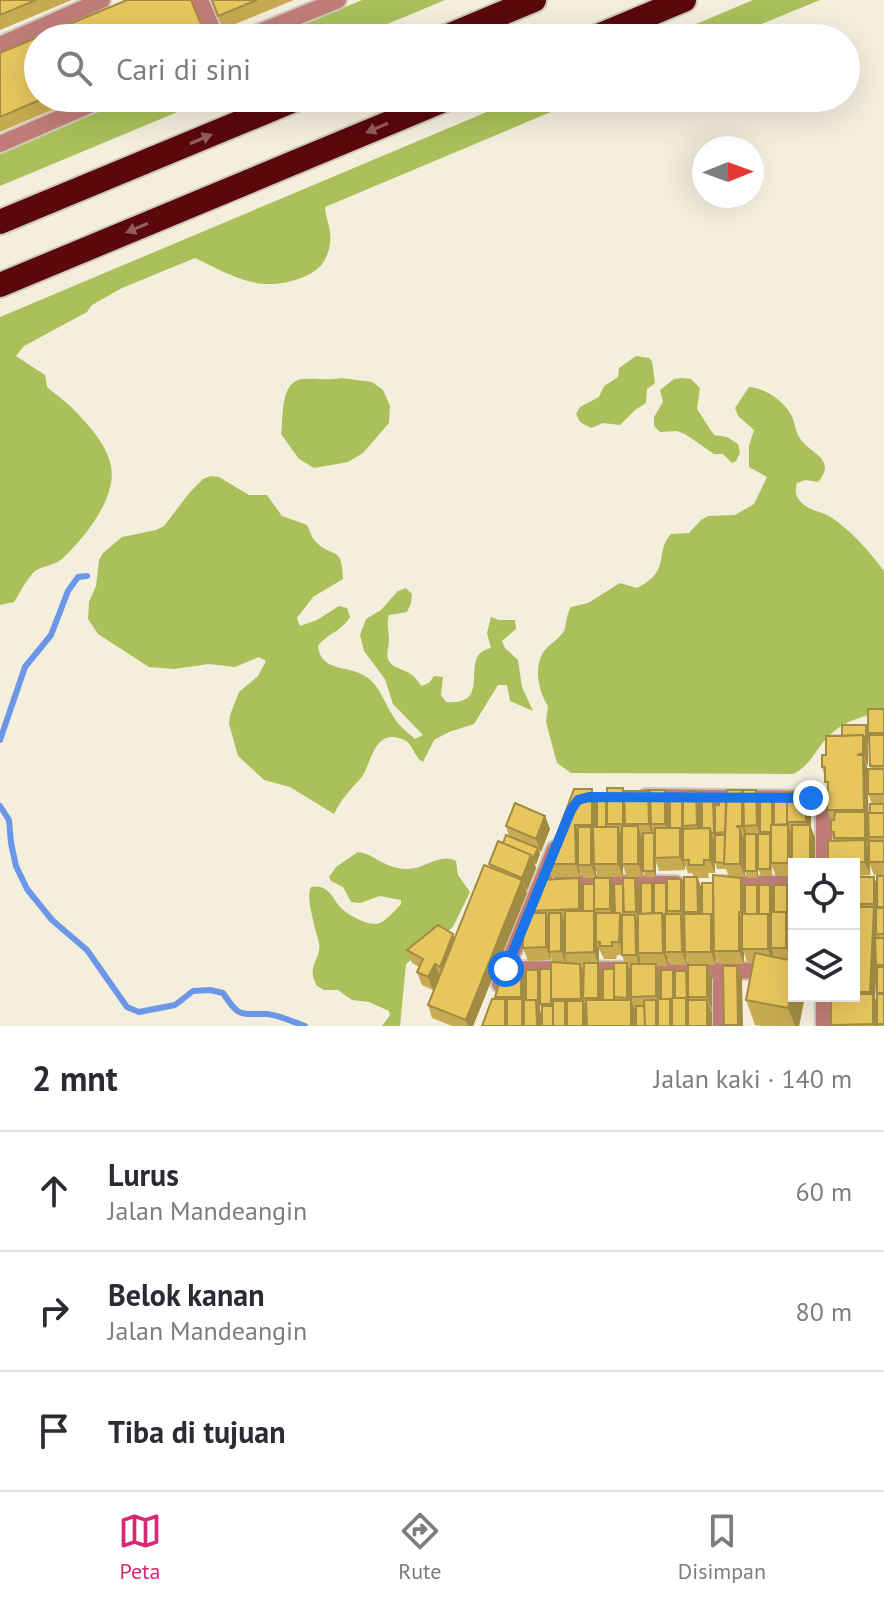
<!DOCTYPE html>
<html lang="id">
<head>
<meta charset="utf-8">
<style>
	body { margin:0; font-family:"PT Sans",sans-serif; background:#f7f7f7; color:#2b2b33 }
	.controls { position:absolute; right:24px; bottom:24px; display:grid; overflow:hidden; border-radius:0px; box-shadow:0 8px 32px #0002 }
	.controls button { width:72px; height:72px; display:grid; place-items:center; padding:0; border:0; border-bottom:2px solid #e1e1e2; background:#fff; color:#2b2b33; font:40px sans-serif }
	.compass { position:absolute; left:692px; top:136px; width:72px; height:72px; border-radius:50%; background:#fff; box-shadow:0 8px 32px #0002; rotate:89deg }
	.stop { position:absolute; width:24px; height:24px; margin:-18px; border:6px solid #1a73e8; border-radius:50%; background:#fff }
	.stop.end { background:#1a73e8; border-color:#fff; box-shadow:0 2px 8px #0008 }
	.list { margin:0; padding:0; list-style:none }
	h2 { display:flex; justify-content:space-between; align-items:center; height:104px; margin:0; padding:0 32px; font-size:34px }
	h2 small { font-size:26px; font-weight:400; color:#7c7c81 }
	.list li { display:grid; grid-template-columns:52px 1fr auto; gap:24px; align-items:center; box-sizing:border-box; height:120px; padding:0 32px; border-top:2px solid #e1e1e2 }
	.list b { display:block; font-size:30px; white-space:nowrap }
	.list p { margin:0; font-size:26px; white-space:nowrap; color:#7c7c81 }
	.list em { font-size:26px; font-style:normal; color:#7c7c81 }
	.icon { flex:none; width:44px; height:44px; fill:none; stroke:currentColor; stroke-width:2; stroke-linecap:round; stroke-linejoin:round }
	.map { position:relative; flex:none; width:884px; height:1026px; overflow:hidden }
	.search { position:absolute; background:#fff; box-shadow:0 8px 32px #0002; left:24px; right:24px; top:24px; height:88px; display:flex; align-items:center; gap:20px; box-sizing:border-box; padding:0 28px; border-radius:44px; color:#7c7c81; font-size:30px }
	.sheet { height:464px; background:#fff }
	nav { display:flex; justify-content:space-around; align-items:center; box-sizing:border-box; height:112px; border-top:2px solid #e1e1e2; background:#fff; font-size:22px; color:#7c7c81 }
	nav a { display:grid; justify-items:center; gap:4px }
	nav .on { color:#db2777 }
	.map>svg:first-child { display:block }
	.forest { fill:#abc05b }
	.lines { fill:none; stroke-linecap:round; stroke-linejoin:round }
	.stream { stroke:#6c96e7; stroke-width:6 }
	.minor-casing { stroke:#cec9ba; stroke-width:20 }
	.motorway-casing { stroke:#cec9ba; stroke-width:28 }
	.minor { stroke:#c07d77; stroke-width:16 }
	.motorway { stroke:#5a080c; stroke-width:24 }
	.wall { fill:#c7aa51; fill-rule:evenodd }
	.shaded-wall { fill:#a28b42 }
	.building { fill:#e7c65e; stroke:#a28b42; stroke-width:2 }
	.oneway { fill:#945d5c }
	.route { stroke:#1a73e8; stroke-width:10 }
</style>
</head>
<body>
<div class="map">
<svg width="884" height="1026" viewBox="0 0 884 1026">
	<rect width="100%" height="100%" fill="#f4eedd"/>
	<!-- forest -->
	<path class="forest" d="M362 0H445L354 38H271Z
		M753 0H820L727 38H663Z
		M127 98H211L0 186V151Z
		M520 98H584L325 207C326 220 332 230 330 243 328 259 321 269 306 276 261 295 235 277 195 258L122 288 92 305 87 312 24 346 16 356 45 375 47 387C55 394 64 400 71 407 85 421 105 442 110 462 120 495 85 537 63 558 55 566 44 565 35 571 27 578 20 593 14 602L0 605V317Z
		M636 356 649 358 652 361 655 383 647 389 646 403 635 410 620 425 603 423 591 428 580 422 576 414 580 407 599 397 604 386 618 377 619 368Z
		M341 378 372 382 383 390 390 406 389 423 363 453 348 462 314 468 299 459 281 434C284 418 279 381 303 379 317 378 326 381 341 378Z
		M682 378 691 379 700 388 697 409 714 435 727 437 738 444 740 453 736 461 732 463 723 454H714L685 434 677 431 660 432 654 426V417L663 402 660 390 674 379Z
		M749 387C765 388 782 400 790 413 795 421 795 430 799 437 809 454 838 458 818 482L805 480 797 483C795 490 795 495 800 501 807 510 820 511 829 516 850 529 870 552 884 571V710C866 716 846 720 832 733 817 746 811 766 793 774L571 773 557 763 546 722 548 706C538 691 533 665 545 650 550 644 560 638 564 631 567 623 566 615 571 607L588 603 620 583 637 588C672 571 654 552 671 534L689 533 701 520 708 516 735 515 754 504 767 477 749 467V446L754 430 738 416 735 408Z
		M211 476 219 477 249 495H267L282 516 307 525C310 531 312 539 317 543 334 559 342 545 343 579L313 597 297 618 300 626 317 620 339 606 347 608 350 617C342 631 328 633 318 646 321 674 351 664 368 678 380 687 385 704 393 716 398 725 407 732 415 739L423 735 393 704 385 679 364 651 360 635 366 619 381 610 398 591 406 588 412 594 411 603 407 612 389 615C386 625 389 630 389 640 389 646 386 653 388 659 393 672 411 666 421 686L429 683 434 676 443 677 441 695 446 702C496 706 456 655 491 648L487 633 491 617 499 620H515L516 629 502 641 505 648 518 660 522 687 533 711 510 701 507 685H498L474 724 449 732 434 740 423 762C413 756 413 742 402 739 373 728 372 764 361 778 350 790 341 799 334 814L290 787 264 780 238 756 229 724 230 715 239 692 258 676 266 661 259 657 235 667 209 664 174 669 149 667 98 634 88 619 89 602 96 586 99 560 103 553 122 537 156 530 164 526 190 492 203 479Z
		M358 852C375 854 383 868 406 869 424 870 440 852 456 861L458 875 470 892 453 927 406 964 400 1026H382L390 1015 389 1011 369 1002 352 1000 338 990H324L317 986C305 966 322 959 319 943 316 930 305 898 311 887 329 884 331 897 341 908 348 915 372 929 382 922 388 918 396 910 401 904V900L380 896 360 903 351 902 343 887 331 881 329 877 336 867Z"/>
	<g class="lines">
		<!-- stream -->
		<path class="stream" d="M0 740 25 667 51 635 68 591 78 577 87 576
			M0 806 9 820 11 843 16 866 27 889 52 920 87 950 127 1007 139 1012 175 1005 193 991 210 990 223 993C240 1019 240 1013 267 1014 279 1015 293 1022 305 1026"/>
		<defs>
			<path id="minor" d="M200 0 216 38
				M245 38 338 0
				M0 45 102 0
				M0 144 106 98
				M646 797 817 799 824 808V864
				M560 883 676 884
				M724 884H794
				M506 969 794 971
				M500 984 555 849
				M824 996V1026
				M721 1026V971"/>
			<path id="motorway" d="M443 38 534 0
				M593 38 684 0
				M0 222 299 98
				M0 285 449 98"/>
		</defs>
		<!-- minor casing -->
		<use href="#minor" class="minor-casing"/>
		<!-- motorway casing -->
		<use href="#motorway" class="motorway-casing"/>
		<!-- minor -->
		<use href="#minor" class="minor"/>
		<!-- motorway -->
		<use href="#motorway" class="motorway"/>
	</g>
	<!-- wall -->
	<path class="wall" d="M0 0H72L0 30Z
		M127 0H191L206 38H38V98H80L0 132V53Z
		M211 0H294L223 29Z
		M884 709V875H874L870 865V875L854 876V864H829L828 863 834 840 831 832V820L827 810 828 788 822 767 826 755 842 736 868 730ZM868 734 871 769 868 794 872 804 868 814 867 766Z
		M607 788H623L624 793V791H648L650 797V790H665L670 803V828V798H682L683 799V792L696 791 701 804V828L702 798H713L716 805H719V797L726 798 727 790H742L743 794V790H756L760 801V797H772L774 803V798H787V793H798L800 799 806 798 811 811V827L815 838V864H794V867L793 863V876H776L772 866V876H761L758 869V878H748L745 871V877H731L741 878 745 889V885H757L759 890V885H770L773 891V912H774V885H787L788 887 787 879H794V996H805L799 1026H762L755 1025 746 1000 753 962H747L744 953V964H718L716 958V965H707L712 978V1010H711L712 1026H542V1009L540 1004 541 1026H482L492 999H495V997L505 964H521L526 977V1000V970H538L540 975V969L551 970V962L553 963 551 957V960L528 961 523 948V924H526V913H530L529 911 540 880 579 878 583 891V884L594 885V878H610L614 890V884H623V878H635L640 891 641 914V883H652L654 890V883H666L667 885V879H681L684 887V877H694L692 873H688L685 865V870L659 871 656 862V877H646L643 871V837H642L643 877H627L623 866V877H598L596 870V878H583L580 872V877H551L546 864 574 789H592L596 802 597 827V797H606L607 798ZM714 839H715V862L717 869H726L729 877 713 875V883H702V889L698 878H709L708 873H715ZM599 949 604 959H616L617 955H622L625 963H614V969H603V1000L602 976 598 965ZM686 957 689 965H688V976L686 971H675V993V977L673 970H661V999V977L657 966H668V958L670 965H687Z
		M545 816 550 829 541 852 539 851 540 854 535 865 536 868 526 891 527 893 473 1026H452L432 1018 428 1005 437 983 433 990 422 985 417 972 419 967 412 963 407 950 455 938 490 867 489 864 503 843 509 836 506 826Z
		M884 876V1026H831V1025L854 996V877L877 885ZM876 967 878 994 877 1003 875 998Z"/>
	<!-- shaded-wall -->
	<path class="shaded-wall" d="M866 725 868 731V747L866 741Z
		M863 735 868 748V766L863 753Z
		M863 755 867 768 870 851 865 838Z
		M623 788 627 801 625 824 627 832V838L623 824Z
		M592 789 596 802 597 838 592 825Z
		M665 790 670 803V837L665 824Z
		M742 790 746 803 744 826 747 834V839L742 826Z
		M756 790 761 803 760 832 761 838 757 825Z
		M648 791 653 804 651 824 653 832V837L649 824Z
		M696 791 701 804V838L697 825Z
		M772 797 774 804 775 838 772 832Z
		M713 798 716 805V840L714 833Z
		M806 798 811 811V827L815 838V864H811L810 862V833L806 822Z
		M545 816 550 829 541 852 536 839Z
		M787 823 793 838V876L788 863Z
		M575 825 580 838 578 865 580 872V877L576 864Z
		M638 826 642 839 643 877 638 864Z
		M591 827 596 840 594 864 596 870V878L591 865Z
		M618 827 623 840V877L618 864Z
		M680 828 684 841 683 860 685 870 680 857Z
		M710 828 714 841 715 873 710 860Z
		M740 828 745 841V877L740 864Z
		M654 833 655 858 656 862V877L654 871Z
		M756 834 758 841V878L756 871Z
		M865 840 870 853 869 862 870 875 865 862Z
		M538 848 540 854 536 865 533 859Z
		M531 855 536 868 527 891 522 878Z
		M697 877 702 890V925L698 912Z
		M874 877 879 890 877 907 879 917 874 904Z
		M579 878 584 891V922L579 909Z
		M610 878 615 891V922L610 909Z
		M635 878 640 891V925L636 912Z
		M741 878 745 891 746 925 741 912Z
		M681 879 686 892 684 912 686 924 681 911Z
		M522 880 527 893 473 1026H468L466 1020Z
		M652 883 654 890 655 924 652 918Z
		M594 884V909L597 915 596 942 599 949V965L594 952Z
		M770 885 773 891V925L770 918Z
		M874 907 879 920 876 934 878 940 875 998 878 1007 877 1026H874L873 1024V1001L870 992Z
		M788 909 789 914V953L791 961 786 948V912Z
		M739 912 744 925 742 949 744 953V964L739 951Z
		M546 913 551 926 549 952 551 960 546 947Z
		M561 913 566 926 565 953 566 964 561 951Z
		M620 913 624 926V955L619 942Z
		M662 913 667 926 665 952 668 958V966L663 953Z
		M681 914 686 927 685 952 686 957 687 965 682 952Z
		M711 914 713 918 714 951 716 958V965L711 952Z
		M768 914 772 927 771 948 773 953V962L768 949Z
		M635 915 640 928 638 953 640 958V968L636 955Z
		M453 934 458 947 444 980 440 967Z
		M598 963 602 976V1011L598 998Z
		M627 963 632 976V1002L636 1013V1026H631V1008L627 998Z
		M435 964 440 977 433 990 428 977Z
		M521 964 526 977V1010L521 997Z
		M580 964 585 977 583 998 588 1014V1026H583V1006L581 999Z
		M656 964 661 977V1009L656 996Z
		M707 965 712 978V1010L707 997Z
		M737 966 742 979 743 1026H739L738 1025Z
		M538 970 540 976V1010L538 1004Z
		M673 970 675 977V1010L673 1004Z
		M686 971 689 977 691 1026H686Z
		M794 979V996H805L799 1026H795L788 1008Z
		M522 999 526 1012V1026H522Z
		M536 1000 541 1013V1026H537Z
		M656 1000 661 1013V1026H656Z
		M707 1000 712 1013V1026H707Z
		M565 1001 570 1014V1026H565Z"/>
	<!-- building -->
	<path class="building" d="M0 0H36L0 15Z
		M127 0H191L204 31 187 38H38V98H44L0 117V53Z
		M212 0H257L218 16Z
		M868 709H884V733H868Z
		M842 725H866V741L863 735 842 736Z
		M863 735V753L857 755H863L864 810H827L828 782H825V767H822V755H826V736Z
		M869 735H884V766H870Z
		M868 769H884V794H868Z
		M607 788H623V824H607Z
		M574 789H592V825H575L576 864H546Z
		M650 790H665V824H651Z
		M727 790H742V826H736L740 828V864H724Z
		M743 790H756L757 825 744 826Z
		M624 791H648L649 824H625Z
		M696 791 697 825 683 826V792Z
		M787 793H798V799L806 798V822H787Z
		M597 797H606V827H597Z
		M719 797 726 798 725 832 715 833V805H719Z
		M760 797H772V825H771V832H760Z
		M670 798H682V832H681L680 828H670Z
		M702 798H713L714 833H711L710 828H702Z
		M774 798H787V825H774Z
		M515 803 545 816 536 839 506 826Z
		M870 804H884V813H870Z
		M835 812H865V838H834V832H831V820H834Z
		M868 813H884V837H869Z
		M788 824V863H771V825Z
		M792 825H810V862L792 863Z
		M622 826H638V864H622Z
		M578 827H591V865H578Z
		M593 827H618V864H594Z
		M655 828H680V857L655 858Z
		M710 828V860H704V865H689V860H683V829Z
		M643 833H654V871H643Z
		M745 834H756V871H745Z
		M758 834H770V869H758Z
		M506 835 538 848 533 859 531 855 503 843Z
		M715 835H725L724 863 715 862Z
		M865 840V862L828 863V841Z
		M498 841 531 855 522 878 489 864Z
		M869 841H884V862H869Z
		M484 865 522 880 466 1020 428 1005Z
		M713 875 741 878V912H739V951H714Z
		M877 876H884V907H877Z
		M684 877H697L698 912H684Z
		M854 877H874V904H854Z
		M579 878V909L529 911 540 880Z
		M594 878H610V909H594Z
		M623 878H635L636 912H623Z
		M667 879H681V911H667Z
		M787 879H794V909H788Z
		M641 883H652V913L641 914Z
		M654 883H666V914H665V918L662 913H654Z
		M702 883H713V918L711 914H702Z
		M583 884H594V916V911H583Z
		M614 884H623L624 915H622V916L620 913H615Z
		M745 885H757V914H745Z
		M759 885H770V918L768 914H759Z
		M774 885H787V914L786 912H774Z
		M854 907H874L870 992H854Z
		M876 908H884V934H876Z
		M565 911H594V952L565 953Z
		M789 911H794V953H789Z
		M771 912H786V948H771Z
		M526 913H546V947L523 948V924H526Z
		M549 913H561V951L549 952Z
		M596 913H620L619 942H612V946H600V942H596Z
		M662 913 663 953H638V914Z
		M665 914H681L682 952H665Z
		M684 914H711V952H685Z
		M742 914H768V949H742Z
		M622 915H635L636 955H622Z
		M438 925 453 934 440 967 435 964 428 977 417 972 423 959 407 950Z
		M875 938H884V965H876Z
		M755 953 794 961V979L788 1008 746 1000Z
		M551 962 580 964 581 999H551Z
		M584 963H598V998H583Z
		M614 963H627V998L614 997Z
		M505 964H521V997H495Z
		M631 964H656V996L631 997Z
		M688 965H707V997H688Z
		M723 966H737L738 1025H724Z
		M877 967H884V993H877Z
		M540 969H551V1004H540Z
		M603 969H614V1000H603Z
		M526 970H538V1004L536 1000H526Z
		M661 970H673V998H672V1004L670 999H661Z
		M675 971H686L687 1000 686 998H675Z
		M854 994H873V1024L831 1025V996H854Z
		M877 994H884V1024H877Z
		M672 998H686V1026H672Z
		M492 999H505V1026H482Z
		M507 999H522V1026H507Z
		M658 999H670V1026H658Z
		M524 1000H536L537 1026H524Z
		M586 1000H631V1026H587Z
		M644 1000H656V1026H645Z
		M688 1000H707V1026H688Z
		M553 1001H565V1026H553Z
		M567 1001H583V1026H567Z
		M542 1006H553V1026H542Z
		M636 1006H644L645 1026H636Z"/>
	<!-- one-way arrows -->
	<defs><path id="oneway-solid" d="M-6-.8H1V-3.2L6.5 0L1 3.2V.8H-6Z" transform="scale(2)"/></defs>
	<g class="oneway">
		<use href="#oneway-solid" transform="translate(377 128) rotate(157)"/>
		<use href="#oneway-solid" transform="translate(201 139) rotate(-23)"/>
		<use href="#oneway-solid" transform="translate(137 228) rotate(157)"/>
	</g>
	<g class="lines">
		<!-- route -->
		<path class="route" d="M506 969 571 810 578 800 589 797 811 798"/>
	</g>
</svg>
<div class="controls">
<button><svg class="icon" aria-label="locate" viewBox="0 0 24 24"><circle cx="12" cy="12" r="6"/><path d="M12 2v4M12 18v4M2 12h4M18 12h4"/></svg></button>
<button><svg class="icon" aria-label="layers" viewBox="0 0 24 24"><path d="M12 4l9 5-9 5-9-5zM3 14l9 5 9-5"/></svg></button>
</div>
<svg class="compass" viewBox="-18 -18 36 36"><path d="M0-13l5 13h-10z" fill="#e53935"/><path d="M0 13l5-13h-10z" fill="#7c7c81"/></svg>
<div class="stop" style="left:506px;top:969px"></div>
<div class="stop end" style="left:811px;top:798px"></div>
<div class="search"><svg class="icon" aria-label="search" viewBox="0 0 24 24"><circle cx="10" cy="10" r="6"/><path d="M15 15l6 6"/></svg>Cari di sini</div>
</div>
<section class="sheet">
<h2>2 mnt<small>Jalan kaki · 140 m</small></h2>
<ul class="list">
<li><svg class="icon" aria-label="ahead" viewBox="0 0 24 24"><path d="M12 20V5M6 11l6-6 6 6"/></svg><div><b>Lurus</b><p>Jalan Mandeangin</p></div><em>60 m</em></li>
<li><svg class="icon" aria-label="right" viewBox="0 0 24 24"><path d="M7 20v-9h11M14 6l5 5-5 5"/></svg><div><b>Belok kanan</b><p>Jalan Mandeangin</p></div><em>80 m</em></li>
<li><svg class="icon" aria-label="arrive" viewBox="0 0 24 24"><path d="M6 21V4h12l-3 4 3 4H6"/></svg><div><b>Tiba di tujuan</b></div></li>
</ul>
</section>
<nav>
<a class="on"><svg class="icon" aria-label="map" viewBox="0 0 24 24"><path d="M3 6l6-2 6 2 6-2v14l-6 2-6-2-6 2zM9 4v14M15 6v14"/></svg>Peta</a>
<a><svg class="icon" aria-label="directions" viewBox="0 0 24 24"><path d="M12 3l9 9-9 9-9-9zM9 14v-3h6M13 9l2 2-2 2"/></svg>Rute</a>
<a><svg class="icon" aria-label="saved" viewBox="0 0 24 24"><path d="M7 4h10v16l-5-4-5 4z"/></svg>Disimpan</a>
</nav>
</body>
</html>
